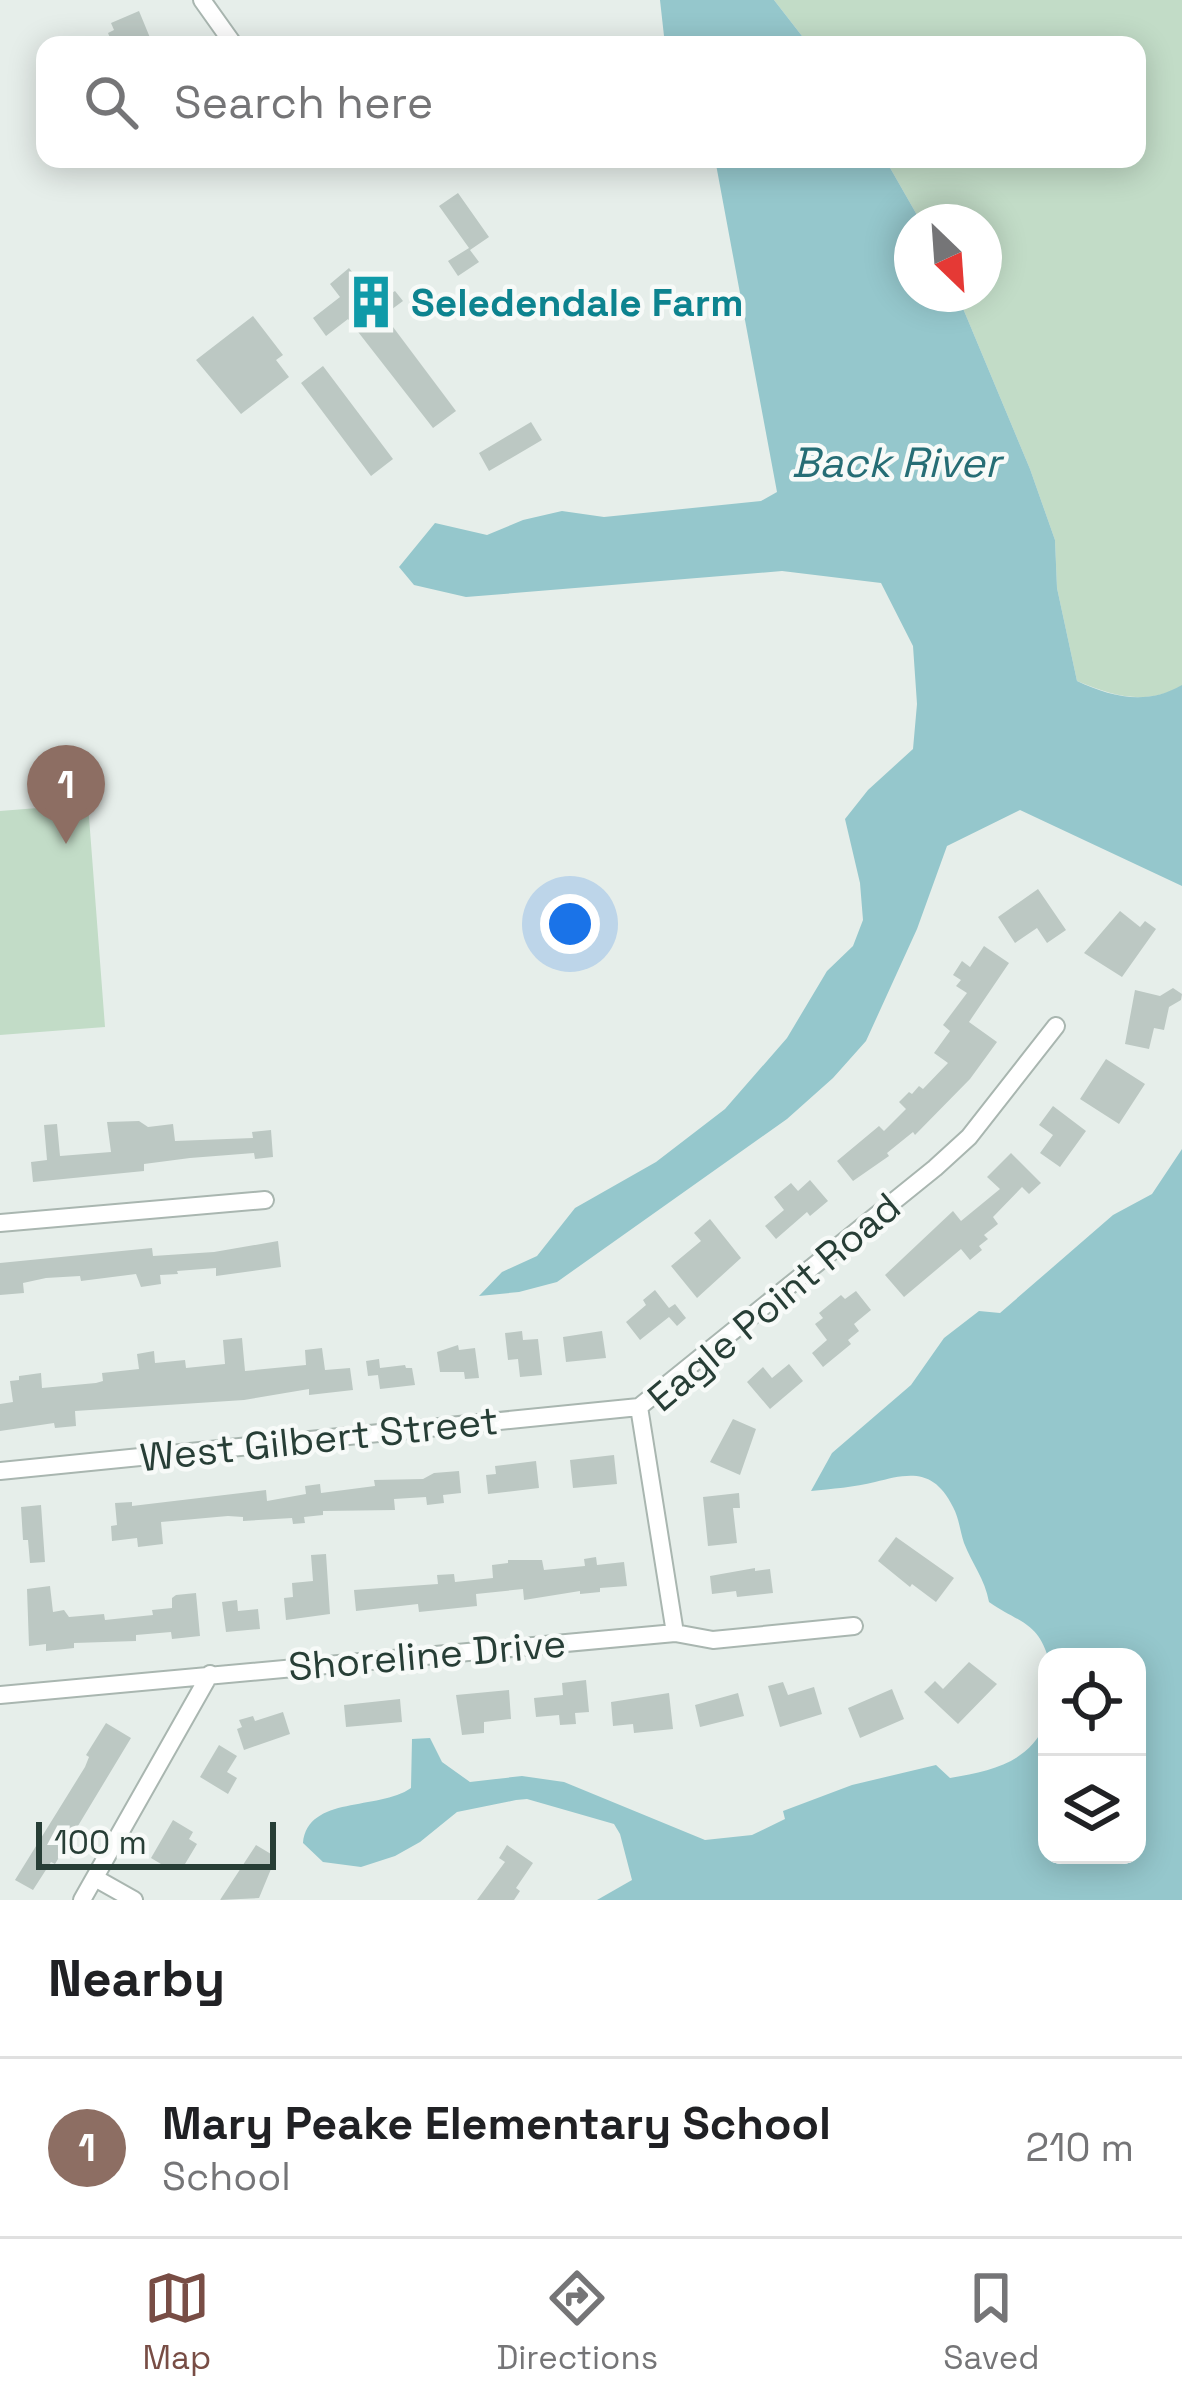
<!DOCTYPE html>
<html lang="en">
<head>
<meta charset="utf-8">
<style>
	body { margin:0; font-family:"Space Grotesk",sans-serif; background:#f6f6f6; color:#202124 }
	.controls { position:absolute; right:36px; bottom:36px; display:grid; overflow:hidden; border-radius:24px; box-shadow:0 6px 30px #0003 }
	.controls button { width:108px; height:108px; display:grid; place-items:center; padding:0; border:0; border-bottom:3px solid #e0e0e0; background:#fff; color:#202124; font:60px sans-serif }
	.compass { position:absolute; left:894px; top:204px; width:108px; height:108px; border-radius:50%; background:#fff; box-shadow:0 6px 30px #0003; rotate:155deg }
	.scale { position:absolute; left:36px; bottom:30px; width:240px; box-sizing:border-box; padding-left:12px; border:6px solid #273e36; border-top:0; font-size:33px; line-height:42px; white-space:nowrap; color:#273e36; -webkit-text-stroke:9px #f7faf8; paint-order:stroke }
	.you { position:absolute; left:570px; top:924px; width:42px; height:42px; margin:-30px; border:9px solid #fff; border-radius:50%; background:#1a73e8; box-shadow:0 0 0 18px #1a73e833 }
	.badge { display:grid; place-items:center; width:78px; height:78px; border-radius:50%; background:#784d45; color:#fff; font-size:39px; font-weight:700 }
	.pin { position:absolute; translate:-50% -99px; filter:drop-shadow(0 3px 6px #0008) }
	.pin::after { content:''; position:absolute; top:63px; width:42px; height:36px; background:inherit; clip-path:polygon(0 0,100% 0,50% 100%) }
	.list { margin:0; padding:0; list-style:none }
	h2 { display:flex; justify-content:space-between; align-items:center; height:156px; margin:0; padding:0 48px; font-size:51px }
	h2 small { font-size:39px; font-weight:400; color:#757577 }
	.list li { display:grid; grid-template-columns:78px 1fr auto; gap:36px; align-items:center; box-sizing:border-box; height:180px; padding:0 48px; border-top:3px solid #e0e0e0 }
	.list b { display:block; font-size:45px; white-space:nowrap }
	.list p { margin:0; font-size:39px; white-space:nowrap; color:#757577 }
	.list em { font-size:39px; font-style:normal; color:#757577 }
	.icon { flex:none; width:66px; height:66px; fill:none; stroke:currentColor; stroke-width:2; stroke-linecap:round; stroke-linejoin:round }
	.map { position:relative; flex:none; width:1182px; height:1900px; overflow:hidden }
	.search { position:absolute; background:#fff; box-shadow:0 6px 30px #0003; left:36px; right:36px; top:36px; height:132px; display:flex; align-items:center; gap:30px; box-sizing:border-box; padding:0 42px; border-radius:24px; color:#757577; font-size:45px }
	.sheet { height:336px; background:#fff }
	nav { display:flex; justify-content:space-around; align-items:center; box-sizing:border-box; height:168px; border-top:3px solid #e0e0e0; background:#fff; font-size:33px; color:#757577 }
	nav a { display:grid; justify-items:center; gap:6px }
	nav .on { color:#784d45 }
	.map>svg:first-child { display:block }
	.green { fill:#c2dcc7 }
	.water { fill:#95c7cc }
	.building { fill:#bcc8c3 }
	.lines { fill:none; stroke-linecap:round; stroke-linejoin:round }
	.street-casing { stroke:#a9b6b0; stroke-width:20 }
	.street { stroke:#fff; stroke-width:16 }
	.labels { text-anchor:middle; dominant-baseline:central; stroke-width:9; stroke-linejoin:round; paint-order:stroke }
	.culture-label { font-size:39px; font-weight:bold; fill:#0d838f; stroke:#f7faf8; text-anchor:start }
	.street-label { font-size:39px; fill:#273e36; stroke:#f7faf8 }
	.water-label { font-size:42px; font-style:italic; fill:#266d75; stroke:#f7faf8 }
</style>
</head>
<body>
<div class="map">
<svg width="1182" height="1900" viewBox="0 0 1182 1900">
	<rect width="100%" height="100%" fill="#e6eeea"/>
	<!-- green -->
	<path class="green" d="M774 0H1182V686C1146 706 1113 696 1077 681L1057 588 1055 540 1030 469 957 294H984V222H921L885 159H1137V45H809Z
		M88 804 105 1027 0 1035V811Z"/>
	<!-- water -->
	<path class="water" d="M660 0H774L809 45H665Z
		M715 159H885L921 222H912V294H957L1030 469 1055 540 1057 588 1077 681C1112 697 1146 706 1182 685V886L1020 810 947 846 917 929 866 1041 833 1078 787 1119 557 1282 519 1292 479 1296 502 1272 537 1256 575 1208 656 1162 725 1109 787 1038 827 971 853 946 863 920 860 883 845 819 868 790 913 749 917 704 913 646 881 583 782 571 466 597 414 585 399 567 435 523 487 535 523 520 562 511 604 517 761 501 777 492Z
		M1182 1149V1900H597L632 1880 620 1834 614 1824 527 1799 516 1800 457 1812 420 1842 395 1856 361 1867 323 1862 303 1843C308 1795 378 1811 411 1788L412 1739 430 1738 442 1762 470 1782 522 1776 564 1782 705 1840 752 1835 785 1819 783 1811 852 1785 936 1765 950 1778C993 1770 1027 1764 1047 1722V1855H1137V1657H1048C1037 1621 1017 1622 989 1602 985 1579 972 1564 964 1543 960 1531 959 1518 953 1507 934 1468 909 1473 875 1482 855 1487 831 1489 811 1491L832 1453 911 1385 944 1338 979 1311 1000 1313 1113 1215 1152 1194Z"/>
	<!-- building -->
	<path class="building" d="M139 11 153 45H113L108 33 114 30 111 23Z
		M458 193 489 237 470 250 479 262 458 276 448 261 469 248 439 206Z
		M349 268 363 286 373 278 387 296 395 291 403 301 384 315 456 411 433 428 348 319 326 336 313 318 340 297 330 284Z
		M253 316 283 355 276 360 289 377 241 414 196 360Z
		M323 366 393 459 371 476 301 383Z
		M531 422 542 440 489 471 479 453Z
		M1038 889 1066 930 1047 943 1037 928 1015 943 998 917Z
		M1120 911 1140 927 1145 921 1156 929 1122 977 1084 953Z
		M984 946 1009 963 969 1022 997 1042 970 1079 915 1135 913 1132 887 1153 889 1156 853 1181 837 1161 879 1126 884 1131 906 1109 899 1102 909 1092 912 1094 919 1086 923 1089 948 1063 934 1053 950 1031 943 1025 967 993 956 986 961 980 953 975 962 961 970 967Z
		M1173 988 1182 994 1181 1000 1169 1007 1164 1030 1154 1028 1149 1049 1125 1044 1135 990 1160 996Z
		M1106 1059 1145 1084 1119 1124 1080 1099Z
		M1053 1106 1086 1131 1060 1167 1040 1153 1053 1135 1039 1125Z
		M139 1121 148 1127 173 1124 175 1141 253 1138 252 1132 271 1130 273 1157 255 1159 254 1153 190 1158 144 1164V1171L33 1182 31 1162 47 1160 44 1125 57 1124 60 1156 111 1152 107 1122Z
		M1011 1153 1041 1183 1029 1194 1022 1187 993 1217 998 1224 984 1235 988 1239 979 1246 982 1250 970 1260 961 1249 904 1297 885 1275 953 1211 961 1221 1000 1189 987 1177Z
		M810 1180 828 1201 810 1216 807 1212 776 1239 765 1226 784 1210 774 1197 791 1183 798 1191Z
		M710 1219 741 1258 697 1298 671 1266 701 1241 694 1233Z
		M278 1241 281 1267 216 1276V1268L177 1271 178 1274 160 1275 161 1284 141 1287 136 1274 81 1281 80 1276 46 1278 23 1283 24 1293 0 1295V1263L152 1248 153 1256 214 1252Z
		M655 1290 669 1308 675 1304 686 1318 677 1326 669 1317 640 1340 626 1322 646 1305 643 1300Z
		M856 1291 871 1310 854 1324 859 1331 848 1340 851 1344 823 1367 812 1353 827 1340 815 1324 823 1318 819 1313 841 1295 845 1299Z
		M522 1331 523 1340 538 1339 542 1375 520 1377 518 1359 508 1360 505 1333Z
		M602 1331 606 1358 566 1362 563 1337Z
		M242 1338 245 1371 306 1365 305 1350 322 1348 325 1370 350 1368 353 1390 309 1395V1389L244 1400 75 1411 76 1426 55 1428 54 1423 0 1431V1404L13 1402 10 1381 19 1380V1376L41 1373 42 1388 96 1383 103 1381 102 1373 139 1369 137 1354 154 1351 155 1363 185 1360 186 1368 225 1364 223 1340Z
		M458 1345 459 1350 475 1348 479 1378 465 1379 464 1372H440L437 1352Z
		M379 1359 380 1368 405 1365 406 1368H412L415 1385 380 1389 378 1375 368 1376 366 1361Z
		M789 1364 803 1381 770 1409 747 1382 763 1367 772 1378Z
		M733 1419 756 1429 740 1475 710 1462Z
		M614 1455 617 1484 573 1488 570 1460Z
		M536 1461 539 1488 488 1494 486 1475 496 1474 495 1466Z
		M459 1471 461 1493 443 1495 444 1503 427 1505 426 1497 394 1499 395 1510 323 1511V1515L304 1517 305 1523 293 1524 292 1518 243 1521V1517L228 1516 161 1522 163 1544 138 1547 137 1538 112 1541 111 1526 117 1525 115 1503 132 1502V1506L266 1490 267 1501 306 1494 305 1486 320 1484 321 1493 375 1486 374 1480 423 1479 434 1473Z
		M739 1493 740 1508H733L737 1543 708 1546 703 1497Z
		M41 1505 45 1562 30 1563 28 1540H23L21 1507Z
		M896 1537 954 1578 936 1602 912 1584 910 1587 878 1561Z
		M326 1554 330 1614 286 1620 284 1598 293 1597 292 1583 313 1581 311 1555Z
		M596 1557 597 1565 624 1562 627 1586 600 1588V1592L580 1594V1591L524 1600 523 1589 476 1594 477 1606 419 1612 418 1604 356 1611 354 1590 438 1584 437 1575 454 1574 455 1582 493 1578 492 1565 508 1563V1560H542L544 1570 585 1566 584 1559Z
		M755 1568V1571L770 1569 773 1593 737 1597 736 1591 712 1594 710 1576Z
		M50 1586 53 1612 64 1610 69 1617 104 1614 105 1620 153 1615 152 1610 172 1608V1598L176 1595 196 1593 200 1636 172 1639 171 1632 136 1635V1641L74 1643V1648L46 1651V1644L29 1646 27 1589Z
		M237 1600 238 1611 258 1609 260 1629 226 1632 222 1602Z
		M969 1662 997 1684 958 1724 924 1692 935 1681 943 1689Z
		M586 1680 589 1712 575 1713 576 1724 560 1725 559 1715 536 1717 534 1698 563 1695 562 1683Z
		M783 1682 788 1695 814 1687 822 1714 780 1727 768 1686Z
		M892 1689 904 1719 860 1738 848 1708Z
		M509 1690 511 1719 484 1722V1733L462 1735 456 1695Z
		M669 1693 673 1729 634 1733 633 1724 613 1726 611 1702Z
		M738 1693 744 1716 700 1727 695 1705Z
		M400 1699 402 1722 346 1727 344 1705Z
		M283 1712 290 1734 244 1750 237 1729 242 1727 239 1720 253 1716 255 1721Z
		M106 1723 131 1738 55 1864 51 1862 33 1890 15 1880 85 1767 89 1757 86 1755Z
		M219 1745 237 1756 227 1772 237 1778 228 1794 200 1777Z
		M173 1820 193 1832 189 1839 197 1844 182 1869 174 1864 171 1870 151 1858Z
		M256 1845 276 1857 259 1898 220 1900Z
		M507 1845 533 1863 516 1888 520 1891 514 1900H477L505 1862 499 1858Z"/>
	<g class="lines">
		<defs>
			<path id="street" d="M202 0 234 45
				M0 1223 265 1200
				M639 1407 935 1168 969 1137 1056 1026
				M639 1407 675 1633
				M0 1471 639 1407
				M0 1695 675 1633 713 1640 854 1626
				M95 1878 134 1900
				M82 1900 210 1674"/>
		</defs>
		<!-- street casing -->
		<use href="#street" class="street-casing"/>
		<!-- street -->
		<use href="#street" class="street"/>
	</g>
	<!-- icons -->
	<defs>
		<symbol id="building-bare" viewBox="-9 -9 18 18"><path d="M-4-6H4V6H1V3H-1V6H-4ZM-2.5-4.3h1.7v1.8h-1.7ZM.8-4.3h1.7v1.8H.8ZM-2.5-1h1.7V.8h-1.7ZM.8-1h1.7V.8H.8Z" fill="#0f9aa8" stroke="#f7faf8" stroke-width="2.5" paint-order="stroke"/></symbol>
	</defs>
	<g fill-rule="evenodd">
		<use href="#building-bare" x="333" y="264" width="76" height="76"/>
	</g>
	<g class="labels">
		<!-- culture labels -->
		<g class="culture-label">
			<text x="411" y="302">Seledendale Farm</text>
		</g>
		<!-- street labels -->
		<g class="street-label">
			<text transform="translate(774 1302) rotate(-40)">Eagle Point Road</text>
			<text transform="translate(319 1439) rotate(-6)">West Gilbert Street</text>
			<text transform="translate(427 1655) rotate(-5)">Shoreline Drive</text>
		</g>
		<!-- water labels -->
		<g class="water-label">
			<text x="896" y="462">Back River</text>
		</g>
	</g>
</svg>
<div class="controls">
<button><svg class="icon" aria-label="locate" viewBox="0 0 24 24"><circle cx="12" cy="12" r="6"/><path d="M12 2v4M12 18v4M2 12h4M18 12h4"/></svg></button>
<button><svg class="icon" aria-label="layers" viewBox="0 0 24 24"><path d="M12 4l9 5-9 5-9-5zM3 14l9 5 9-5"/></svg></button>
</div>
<svg class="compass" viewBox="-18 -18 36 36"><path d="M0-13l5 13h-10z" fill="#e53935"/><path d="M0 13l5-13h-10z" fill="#757577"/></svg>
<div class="scale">100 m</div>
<div class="you"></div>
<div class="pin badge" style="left:66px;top:844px;background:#8d6e63">1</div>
<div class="search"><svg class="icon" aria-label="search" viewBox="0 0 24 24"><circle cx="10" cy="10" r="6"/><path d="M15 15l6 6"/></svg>Search here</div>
</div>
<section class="sheet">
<h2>Nearby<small></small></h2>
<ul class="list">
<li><span class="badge" style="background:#8d6e63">1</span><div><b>Mary Peake Elementary School</b><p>School</p></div><em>210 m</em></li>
</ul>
</section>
<nav>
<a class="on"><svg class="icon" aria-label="map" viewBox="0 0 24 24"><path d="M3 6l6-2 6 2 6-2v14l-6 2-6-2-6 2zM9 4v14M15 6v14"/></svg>Map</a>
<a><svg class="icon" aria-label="directions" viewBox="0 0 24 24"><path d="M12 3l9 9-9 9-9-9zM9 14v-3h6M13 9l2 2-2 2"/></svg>Directions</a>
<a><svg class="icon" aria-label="saved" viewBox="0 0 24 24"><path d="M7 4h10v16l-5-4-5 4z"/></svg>Saved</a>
</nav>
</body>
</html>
